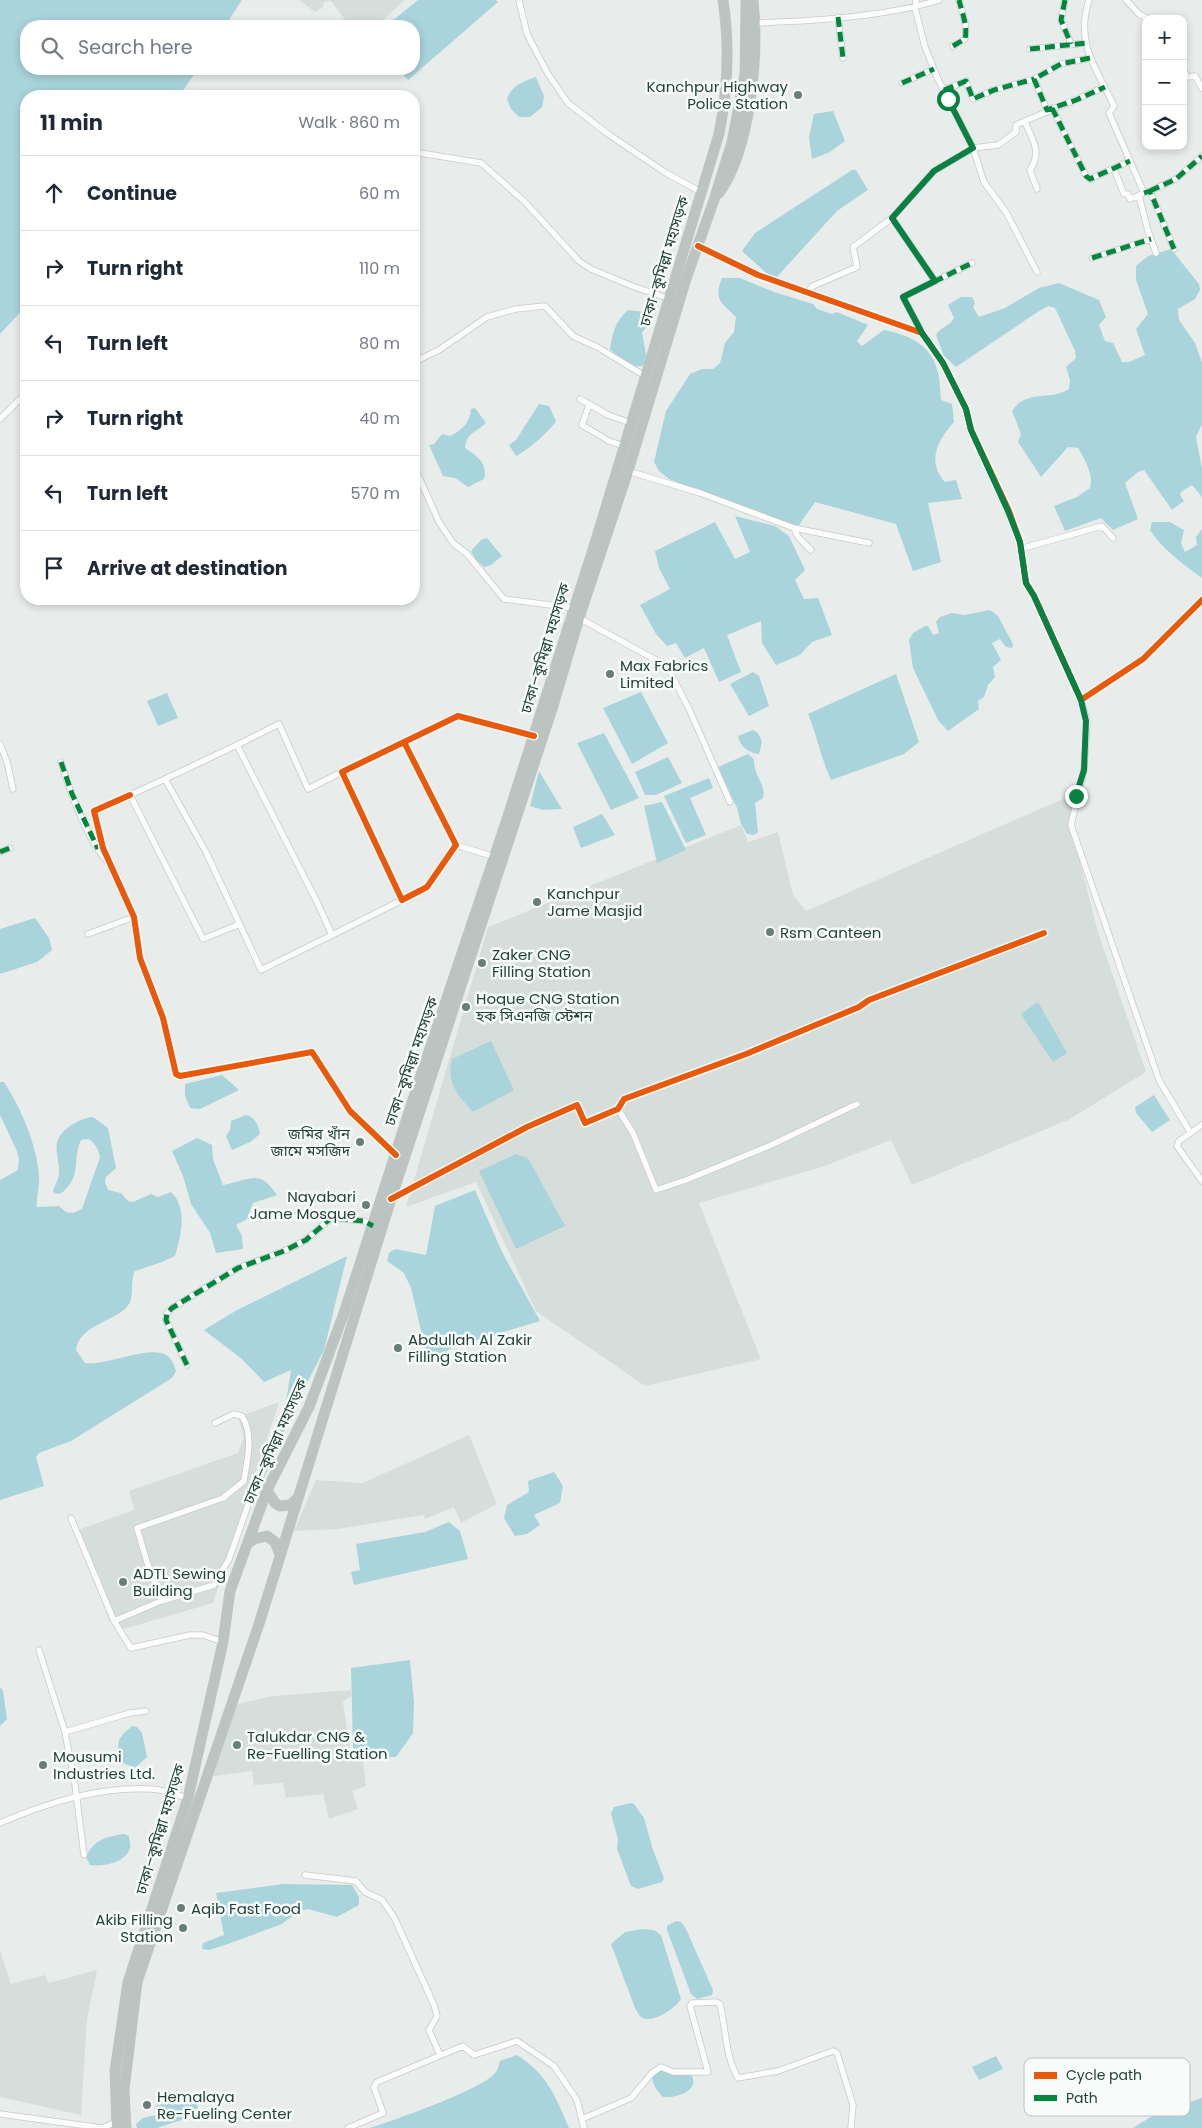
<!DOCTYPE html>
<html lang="en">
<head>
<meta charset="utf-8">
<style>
	body { margin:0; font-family:Poppins,"Noto Sans Bengali",sans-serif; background:#f6f6f7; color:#1f2937 }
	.controls { position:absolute; right:15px; top:15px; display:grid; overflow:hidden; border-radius:10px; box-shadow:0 2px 8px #0003 }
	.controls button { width:45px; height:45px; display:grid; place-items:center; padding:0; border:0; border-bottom:1px solid #e0e1e3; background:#fff; color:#1f2937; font:25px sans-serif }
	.stop { position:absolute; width:15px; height:15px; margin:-11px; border:4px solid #0b8043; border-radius:50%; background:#fff }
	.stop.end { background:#0b8043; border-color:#fff; box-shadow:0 1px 5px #0008 }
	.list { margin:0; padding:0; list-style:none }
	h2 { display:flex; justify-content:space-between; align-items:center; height:65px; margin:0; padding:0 20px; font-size:21px }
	h2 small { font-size:16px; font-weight:400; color:#747a83 }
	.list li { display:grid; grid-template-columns:32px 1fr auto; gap:15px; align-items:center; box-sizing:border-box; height:75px; padding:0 20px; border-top:1px solid #e0e1e3 }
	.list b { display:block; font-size:19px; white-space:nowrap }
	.list em { font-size:16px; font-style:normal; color:#747a83 }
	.icon { flex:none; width:28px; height:28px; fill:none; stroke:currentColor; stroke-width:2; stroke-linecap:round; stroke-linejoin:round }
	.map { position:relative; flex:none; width:1202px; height:2128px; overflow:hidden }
	.search { position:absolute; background:#fff; box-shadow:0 2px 8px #0003; left:20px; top:20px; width:400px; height:55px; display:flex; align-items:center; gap:12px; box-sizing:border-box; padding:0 18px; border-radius:20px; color:#747a83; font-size:19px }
	.panel { position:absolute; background:#fff; box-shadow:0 2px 8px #0003; left:20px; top:90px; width:400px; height:515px; border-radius:20px }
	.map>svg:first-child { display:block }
	.built { fill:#d6dedb }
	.water { fill:#a9d4db }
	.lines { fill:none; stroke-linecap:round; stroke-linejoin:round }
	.street-casing { stroke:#c5cac8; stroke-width:7 }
	.highway-casing { stroke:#c3ccc9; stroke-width:11 }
	.street { stroke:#fcfcfc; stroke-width:5.5 }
	.highway { stroke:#bcc4c2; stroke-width:10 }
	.quiet { stroke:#00873e; stroke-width:5; stroke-dasharray:10 5; stroke-linecap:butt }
	.cycleway-casing { stroke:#f7fbf9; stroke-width:9 }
	.cycleway { stroke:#e8590c; stroke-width:6 }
	.route { stroke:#0b8043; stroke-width:6 }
	.poi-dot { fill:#697e78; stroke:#f7fbf9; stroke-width:2 }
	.labels { text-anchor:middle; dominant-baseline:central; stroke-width:5; stroke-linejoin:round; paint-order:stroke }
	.poi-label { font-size:15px; fill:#24423a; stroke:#f7fbf9; text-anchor:start }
	.street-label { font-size:15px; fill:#24423a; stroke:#f7fbf9 }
	.key { fill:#f7fbf9; stroke:#b8c4c0; stroke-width:1 }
	.key-label { font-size:14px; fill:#24423a }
</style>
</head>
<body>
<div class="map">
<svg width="1202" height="2128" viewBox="0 0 1202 2128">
	<rect width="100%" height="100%" fill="#e8edeb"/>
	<!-- built -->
	<path class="built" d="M299 0H405L376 26H350L331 1 324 2 323 7 315 12Z
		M1072 795 1077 850 1098 932 1146 1072 1070 1119 912 1185 891 1140 822 1167 699 1203 761 1359 645 1386 536 1311 476 1182 406 1207 488 927 741 825 748 842 778 832 793 895 806 911Z
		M279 1402 213 1603 120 1630 109 1621 92 1566 78 1530 134 1510 129 1491 238 1453 244 1437 238 1417Z
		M469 1435 497 1504 461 1523 454 1507 425 1519 424 1515 338 1529 294 1531 316 1480 363 1483Z
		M350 1690 352 1695 343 1702 350 1749 362 1751 366 1786 352 1791 358 1809 329 1819 323 1794 286 1798 283 1783 254 1785 252 1771 208 1777 232 1705 273 1696Z
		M0 1951 11 1984 45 1975 49 1983 97 1970 87 2019 81 2115 0 2097Z"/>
	<!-- water -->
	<path class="water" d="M0 0H242L225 26H26V69H198L179 96H26V306L0 334Z
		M418 0H496L498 2 408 80 399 69H414V26H386Z
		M536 77 544 96 542 107 530 117H519L511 109 507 99C511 86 524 81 536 77Z
		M833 111 845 141 830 152 812 159 809 137 814 114Z
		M852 170H856L868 190 837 211 774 280 742 251 755 233Z
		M1171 249 1199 284 1200 290 1195 299 1178 309 1179 320 1195 343 1202 363V424L1196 437 1202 469V497L1192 485 1181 492 1180 495 1184 501 1172 510 1144 470 1138 472 1125 483 1138 519 1113 530 1101 518 1065 531 1054 506 1077 497 1090 488C1094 475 1085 460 1078 448L1068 447 1041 477 1018 442 1021 434 1012 411C1026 389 1051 401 1069 389L1070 380 1066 367 1076 358 1075 351 1055 308 1048 306 1036 313 956 367 944 356 936 335C940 327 950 326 954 318L948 305 961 297H972L975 303 973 307 979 317 1005 308 1039 288 1059 283 1099 300 1106 317 1099 325 1105 341 1113 343 1122 362H1129L1145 355 1136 329 1148 314 1136 280V266L1148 256Z
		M722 278H740L774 292 813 304 817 309 832 314 837 312 868 325 857 341 862 346 884 330C910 335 932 345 938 373 940 380 940 391 941 400L952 404 954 422C938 440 926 461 945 482L956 480 962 499 928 503 941 562 913 571 896 524 815 502 797 528 669 479 659 471 654 462 666 411 690 374 702 369H713L720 363 725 343 734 332 736 317C721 302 713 300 722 278Z
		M628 310 644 312 647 327 642 332 647 360 642 366 632 367C625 359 617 357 610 349 613 332 615 322 628 310Z
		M539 404 549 406 556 421C549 432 528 450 516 456L509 445 516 440Z
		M475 408 486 423C477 432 466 433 465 448 477 456 488 463 484 479L468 487 455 478 443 476 429 445 434 444 442 434 450 436C462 430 470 423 471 409Z
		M735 516 775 526 789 536 805 570 795 580 804 599 818 598 832 635 812 642 800 655 776 665 762 643 761 621 727 635 741 672 719 682 704 648 685 658 676 643 667 646 656 634 640 605 670 589 659 568 655 551 715 522 735 559 750 552Z
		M1152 522H1170L1184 530 1181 543 1185 552 1197 545 1196 537 1202 529V578C1183 564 1163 550 1150 530Z
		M487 538 502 556 491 565 484 567 476 560 471 551 481 540Z
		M990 610 998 616 1013 644 1012 648 1006 647 1000 639 992 643 1001 660 993 667 995 677 988 685 984 697 978 701 979 709 948 731 938 720 913 668 909 640 913 633 925 626H928L933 635 939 633 936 622 940 617 952 613 964 615Z
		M753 672 759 676 769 706 749 716 730 684Z
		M896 674 919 742 904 754 831 780C821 758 817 735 808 714Z
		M641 692 668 743 632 764 603 708Z
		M167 693 178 718 158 726 147 701Z
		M753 730 758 733 762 742 759 754C749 753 740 747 738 736Z
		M604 733 639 798 611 810 577 743Z
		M748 754 754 759C753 776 767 785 763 798L755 803 758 832 754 835 747 834 741 824 737 808 718 767Z
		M668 757 682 783 656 795H645L635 772Z
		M539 771 562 809 543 810 530 806Z
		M709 778 713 788 690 798 706 835 686 843 664 796Z
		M662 802 686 850 657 863 644 806Z
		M602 814 615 835 581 848 573 827Z
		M35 918 49 938 52 950 37 962 0 974V929Z
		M1038 1002 1067 1053 1053 1062 1021 1014Z
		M491 1041 514 1090 473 1112C457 1095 446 1082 452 1059Z
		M222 1075 239 1090 200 1109 190 1108 185 1096V1084Z
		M0 1082H4C21 1108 37 1145 39 1176 40 1186 36 1196 37 1207L59 1206 66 1212 73 1213 82 1209 100 1157C98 1148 95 1144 89 1139L81 1140C71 1164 83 1173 62 1193L56 1194 53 1192C54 1186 58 1181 59 1174 60 1164 55 1153 57 1143 60 1129 80 1118 93 1117L108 1128 116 1168 106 1177 105 1182 108 1190 121 1193 128 1201 133 1202 151 1194 158 1197 171 1192C188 1208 181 1236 175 1256L162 1262 135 1271C129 1283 136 1298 126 1308 112 1322 79 1326 76 1350L85 1363C107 1366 149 1345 166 1355 172 1358 174 1365 176 1371L172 1378 71 1441 39 1453 36 1457 44 1486 0 1500V1180L18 1170 19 1158 16 1149 0 1115Z
		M1154 1095 1170 1120 1152 1132 1136 1113 1135 1107Z
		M246 1115C256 1118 258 1124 260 1134L250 1142 232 1150 226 1136 230 1130 231 1121Z
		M197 1138 212 1145 213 1159 223 1185C251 1180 259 1168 277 1195L253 1203 247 1219 236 1225 242 1236 243 1249 216 1253 210 1233 191 1204 183 1176 172 1151Z
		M516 1154 528 1158 565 1226 516 1249 479 1171Z
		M475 1190 502 1252 540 1321 451 1348 441 1356H427L411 1288 404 1273 387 1261 389 1253 395 1249 426 1255 435 1206Z
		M347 1256 324 1350 294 1408 261 1485 283 1421 291 1370 264 1382 242 1359 204 1330 237 1310Z
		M554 1472 563 1486 560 1503 534 1515 540 1525 527 1534 515 1536 504 1518 507 1505 529 1492 528 1481Z
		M449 1522 460 1531 468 1559 354 1585 351 1572 360 1570 356 1544 425 1532Z
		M410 1660 414 1702 413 1733 396 1757 358 1758 353 1747 351 1668Z
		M0 1687 3 1691 7 1719 0 1726Z
		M132 1726 137 1727 142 1733 147 1757 135 1768 123 1763C116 1743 115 1740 132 1726Z
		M631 1803 634 1804 644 1818 653 1850 664 1878 662 1882 638 1889 631 1886 617 1849 618 1839 611 1814 614 1807Z
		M124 1834 129 1836C129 1839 131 1845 130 1848 126 1863 102 1867 90 1865L86 1857C94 1839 106 1837 124 1834Z
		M283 1884 352 1885 359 1897V1905L337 1917 308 1909 299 1911 282 1924 228 1944 209 1950 202 1949 203 1943 224 1935 216 1893Z
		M676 1921 681 1922 686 1929 713 1990 712 1995 697 1999 691 1994 667 1930V1926Z
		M642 1929 654 1930 661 1935 681 1999C676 2007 658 2020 647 2019 640 2019 638 2013 635 2008L611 1944 625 1932Z
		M517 2055C547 2074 556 2097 569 2128H370C392 2121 484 2089 496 2072 498 2069 499 2065 500 2061Z
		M996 2056 1003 2069 979 2080 972 2067Z
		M661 2070 674 2075 691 2074C701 2091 676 2098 663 2097 657 2091 653 2086 652 2077Z
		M190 2096H194L200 2114 157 2128H137L136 2124 143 2118 156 2115V2105Z
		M1202 2098V2128H1133L1157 2113Z"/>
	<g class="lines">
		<defs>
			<path id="street" d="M519 0 527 34 548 74 568 103 608 134 666 173 701 192
				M916 0 915 8 925 47 937 77 973 148 984 182 1006 212 1037 272
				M1065 0 1061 20 1071 44
				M1089 0C1075 43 1096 68 1114 106L1109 113 1144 193 1130 199 1128 194H1124L1114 169
				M1126 0 1139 14 1148 19
				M838 17 843 58
				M755 23C811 21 886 17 939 0
				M953 46 965 39C968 26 962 13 959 0
				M1030 49 1086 43
				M1183 70 1188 77 1195 76 1202 88
				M902 83 934 69
				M944 90 966 81 973 99 994 90 1034 79
				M251 96H253
				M1052 108 1086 176 1090 179 1130 161
				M1047 110 1034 79 1061 64 1090 58
				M1025 122C1033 141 1042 151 1030 170L1037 189
				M414 152 481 163 524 201 579 261 591 269 632 286 667 298
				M1150 191 1176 179 1202 156
				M1144 193 1150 191 1174 249
				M1139 196 1148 231 1156 253
				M892 218 935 281
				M698 246 758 275 922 333 943 363 966 409 971 430 1009 511 1020 542 1026 583 1034 596 1081 700 1143 659 1202 600
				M1092 258 1151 239
				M806 293 813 286 857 267 853 247 892 218 934 171 973 148 998 145 1016 132V125L1105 87
				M922 333 903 297 972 263
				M414 362 439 350 487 317 516 309 545 306 573 336 599 348 645 376
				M580 399 608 415 631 423
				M589 405 582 425 609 441 624 446
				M0 419 26 393
				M414 466 439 522 453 543 467 554 504 599 574 608
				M628 471 700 493 794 528 798 537 811 550
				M794 528 869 543
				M1020 549 1102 526 1113 538
				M579 618 667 666 690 711 730 802
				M1081 700 1087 721 1084 770 1071 825 1159 1080 1190 1132
				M404 742 456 845 427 887 402 900 342 772 458 716 534 736
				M0 744 7 762 13 789
				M237 745 165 779 206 852 261 970 332 935
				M61 762C69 790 88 841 107 861
				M342 772 308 789 279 724 237 745 318 904 332 935 402 900
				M165 779 130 795 203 939 240 924
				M130 795 94 811 103 848 134 917 140 958 163 1018 176 1074 180 1076 312 1052 350 1111 396 1155
				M456 845 495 857
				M0 852 10 848
				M88 934 134 917
				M618 1109 633 1133 656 1190 686 1180 769 1146 857 1104
				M1202 1125 1179 1141 1177 1146 1202 1181
				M391 1199 527 1127 577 1105 585 1123 618 1109 624 1099 746 1054 859 1007 869 1000 1044 933
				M187 1365 166 1320 167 1313 172 1308 238 1268 284 1251 306 1240 331 1218 364 1221 373 1226
				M71 1518 114 1621 131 1648 190 1635H203L223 1642
				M161 1601 147 1562 137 1528 223 1498 244 1481C247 1460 254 1435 242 1416L234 1414 215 1423
				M114 1621 161 1601 214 1585 229 1559 255 1485
				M39 1650 65 1732 75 1785 84 1855
				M65 1732 130 1713 146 1711
				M0 1823C46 1803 100 1786 150 1789 163 1789 176 1795 188 1798
				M305 1875 356 1881 365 1892 382 1900 394 1917 434 2005 437 2016 429 2030 440 2055
				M0 2114 95 2127 103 2128 117 2121
				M582 2119 631 2098 652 2073 661 2067 673 2072H708L690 2006 692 2003 716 2002 720 2004C726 2029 725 2055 738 2078L778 2071 833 2051 837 2053 853 2105 851 2128
				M348 2128 383 2113 374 2087 377 2082 463 2046 474 2055 517 2041 554 2066 577 2100 584 2128"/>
			<path id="highway" d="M719 193C751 149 759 53 753 0
				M267 1490 275 1503 280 1506 290 1505 298 1498
				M247 1544 254 1539 267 1536 275 1542 280 1555
				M117 2128 115 2071 128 1982 188 1798 223 1642 230 1591 267 1490 309 1407 344 1313 418 1084 507 819 595 543 719 134C728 89 730 46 723 0
				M126 2128 124 2090 137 1982 259 1624 391 1199 553 706 579 618 628 471 686 279 714 200 732 142 745 74 746 0"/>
		</defs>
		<!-- street casing -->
		<use href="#street" class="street-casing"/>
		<!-- highway casing -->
		<use href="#highway" class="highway-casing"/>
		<!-- street -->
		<use href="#street" class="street"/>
		<!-- highway -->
		<use href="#highway" class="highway"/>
		<!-- quiet -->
		<path class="quiet" d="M1065 0 1061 20 1071 44
			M838 17 843 58
			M953 46 965 39C968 26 962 13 959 0
			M1030 49 1086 43
			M1090 58 1061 64 1034 79 1047 110 1076 100 1105 87
			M902 83 934 69
			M944 90 966 81 973 99 994 90 1034 79
			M1052 108 1086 176 1090 179 1130 161
			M1150 191 1176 179 1202 156
			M1144 193 1150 191 1174 249
			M892 218 935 281
			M1092 258 1151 239
			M922 333 903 297 972 263
			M61 762 72 794 98 849
			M0 852 10 848
			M187 1365 166 1320 167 1313 172 1308 238 1268 284 1251 306 1240 331 1218 364 1221 373 1226"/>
		<defs>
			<path id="cycleway" d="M698 246 758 275 922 333 943 363 966 409 971 430 1009 511 1020 542 1026 583 1034 596 1081 700 1143 659 1202 600
				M404 742 456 845 427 887 402 900 342 772 458 716 534 736
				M130 795 94 811 103 848 134 917 140 958 163 1018 176 1074 180 1076 312 1052 350 1111 396 1155
				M391 1199 527 1127 577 1105 585 1123 618 1109 624 1099 746 1054 859 1007 869 1000 1044 933"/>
		</defs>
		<!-- cycleway casing -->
		<use href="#cycleway" class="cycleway-casing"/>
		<!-- cycleway -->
		<use href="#cycleway" class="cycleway"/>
	</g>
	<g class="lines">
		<!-- route -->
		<path class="route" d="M948 99 973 148 934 171 892 218 935 281 903 297 922 333 943 363 966 409 971 430 1008 511 1020 542 1026 583 1034 596 1081 700 1086 721 1084 770 1076 796"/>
	</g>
	<!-- markers -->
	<g class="poi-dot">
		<circle cx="798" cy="95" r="5"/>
		<circle cx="610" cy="674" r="5"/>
		<circle cx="537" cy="902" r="5"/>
		<circle cx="770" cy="932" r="5"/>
		<circle cx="482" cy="963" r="5"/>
		<circle cx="466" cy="1007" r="5"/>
		<circle cx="360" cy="1142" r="5"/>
		<circle cx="366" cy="1205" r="5"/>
		<circle cx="398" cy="1348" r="5"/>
		<circle cx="123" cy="1582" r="5"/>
		<circle cx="237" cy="1745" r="5"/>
		<circle cx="43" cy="1765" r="5"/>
		<circle cx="181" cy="1908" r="5"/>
		<circle cx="183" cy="1928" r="5"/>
		<circle cx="147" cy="2105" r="5"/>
	</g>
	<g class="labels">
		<!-- poi labels -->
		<g class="poi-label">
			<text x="788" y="86" text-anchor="end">Kanchpur Highway<tspan x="788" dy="17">Police Station</tspan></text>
			<text x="620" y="665">Max Fabrics<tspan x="620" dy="17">Limited</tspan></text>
			<text x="547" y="893">Kanchpur<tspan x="547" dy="17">Jame Masjid</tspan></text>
			<text x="780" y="932">Rsm Canteen</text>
			<text x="492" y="954">Zaker CNG<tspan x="492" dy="17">Filling Station</tspan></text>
			<text x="476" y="998">Hoque CNG Station<tspan x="476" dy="17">হক সিএনজি স্টেশন</tspan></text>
			<text x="350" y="1133" text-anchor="end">জমির খাঁন<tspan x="350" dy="17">জামে মসজিদ</tspan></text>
			<text x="356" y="1196" text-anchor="end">Nayabari<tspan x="356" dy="17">Jame Mosque</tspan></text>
			<text x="408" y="1339">Abdullah Al Zakir<tspan x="408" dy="17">Filling Station</tspan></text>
			<text x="133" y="1573">ADTL Sewing<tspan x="133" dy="17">Building</tspan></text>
			<text x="247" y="1736">Talukdar CNG &amp;<tspan x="247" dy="17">Re-Fuelling Station</tspan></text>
			<text x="53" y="1756">Mousumi<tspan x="53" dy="17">Industries Ltd.</tspan></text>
			<text x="191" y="1908">Aqib Fast Food</text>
			<text x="173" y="1919" text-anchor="end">Akib Filling<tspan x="173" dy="17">Station</tspan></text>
			<text x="157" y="2096">Hemalaya<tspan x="157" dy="17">Re-Fueling Center</tspan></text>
		</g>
		<!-- street labels -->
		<g class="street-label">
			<text transform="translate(664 261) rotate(-73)">ঢাকা–কুমিল্লা মহাসড়ক</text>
			<text transform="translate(545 648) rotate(-73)">ঢাকা–কুমিল্লা মহাসড়ক</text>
			<text transform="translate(411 1061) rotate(-71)">ঢাকা–কুমিল্লা মহাসড়ক</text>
			<text transform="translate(275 1441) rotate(-66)">ঢাকা–কুমিল্লা মহাসড়ক</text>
			<text transform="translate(160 1829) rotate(-73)">ঢাকা–কুমিল্লা মহাসড়ক</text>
		</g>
	</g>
	<!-- legend -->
	<rect x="1024" y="2058" width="166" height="58" rx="8" class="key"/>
	<rect x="1034" y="2072" width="23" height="7" fill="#e8590c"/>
	<rect x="1034" y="2095" width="23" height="6" fill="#00873e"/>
	<g class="key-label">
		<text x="1066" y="2080">Cycle path</text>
		<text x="1066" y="2103">Path</text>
	</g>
</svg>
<div class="controls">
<button>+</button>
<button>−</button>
<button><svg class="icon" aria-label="layers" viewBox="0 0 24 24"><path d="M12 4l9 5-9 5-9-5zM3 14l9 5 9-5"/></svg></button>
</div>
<div class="stop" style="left:948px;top:99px"></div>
<div class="stop end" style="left:1076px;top:796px"></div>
<div class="search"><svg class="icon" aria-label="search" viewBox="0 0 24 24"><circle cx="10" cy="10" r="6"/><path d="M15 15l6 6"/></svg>Search here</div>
<section class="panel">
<h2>11 min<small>Walk · 860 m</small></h2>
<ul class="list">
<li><svg class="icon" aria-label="ahead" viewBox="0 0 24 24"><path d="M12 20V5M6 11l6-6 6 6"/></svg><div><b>Continue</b></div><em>60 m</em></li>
<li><svg class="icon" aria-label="right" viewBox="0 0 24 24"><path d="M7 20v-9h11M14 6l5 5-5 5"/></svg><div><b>Turn right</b></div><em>110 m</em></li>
<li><svg class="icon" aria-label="left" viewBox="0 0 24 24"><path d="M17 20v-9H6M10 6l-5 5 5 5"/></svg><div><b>Turn left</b></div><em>80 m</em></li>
<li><svg class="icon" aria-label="right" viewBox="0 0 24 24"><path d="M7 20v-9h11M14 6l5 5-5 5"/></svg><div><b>Turn right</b></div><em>40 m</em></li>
<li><svg class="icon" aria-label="left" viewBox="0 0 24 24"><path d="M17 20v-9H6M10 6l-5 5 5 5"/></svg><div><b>Turn left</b></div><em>570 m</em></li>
<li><svg class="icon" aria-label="arrive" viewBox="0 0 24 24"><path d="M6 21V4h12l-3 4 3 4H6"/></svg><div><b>Arrive at destination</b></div></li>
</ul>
</section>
</div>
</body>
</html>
